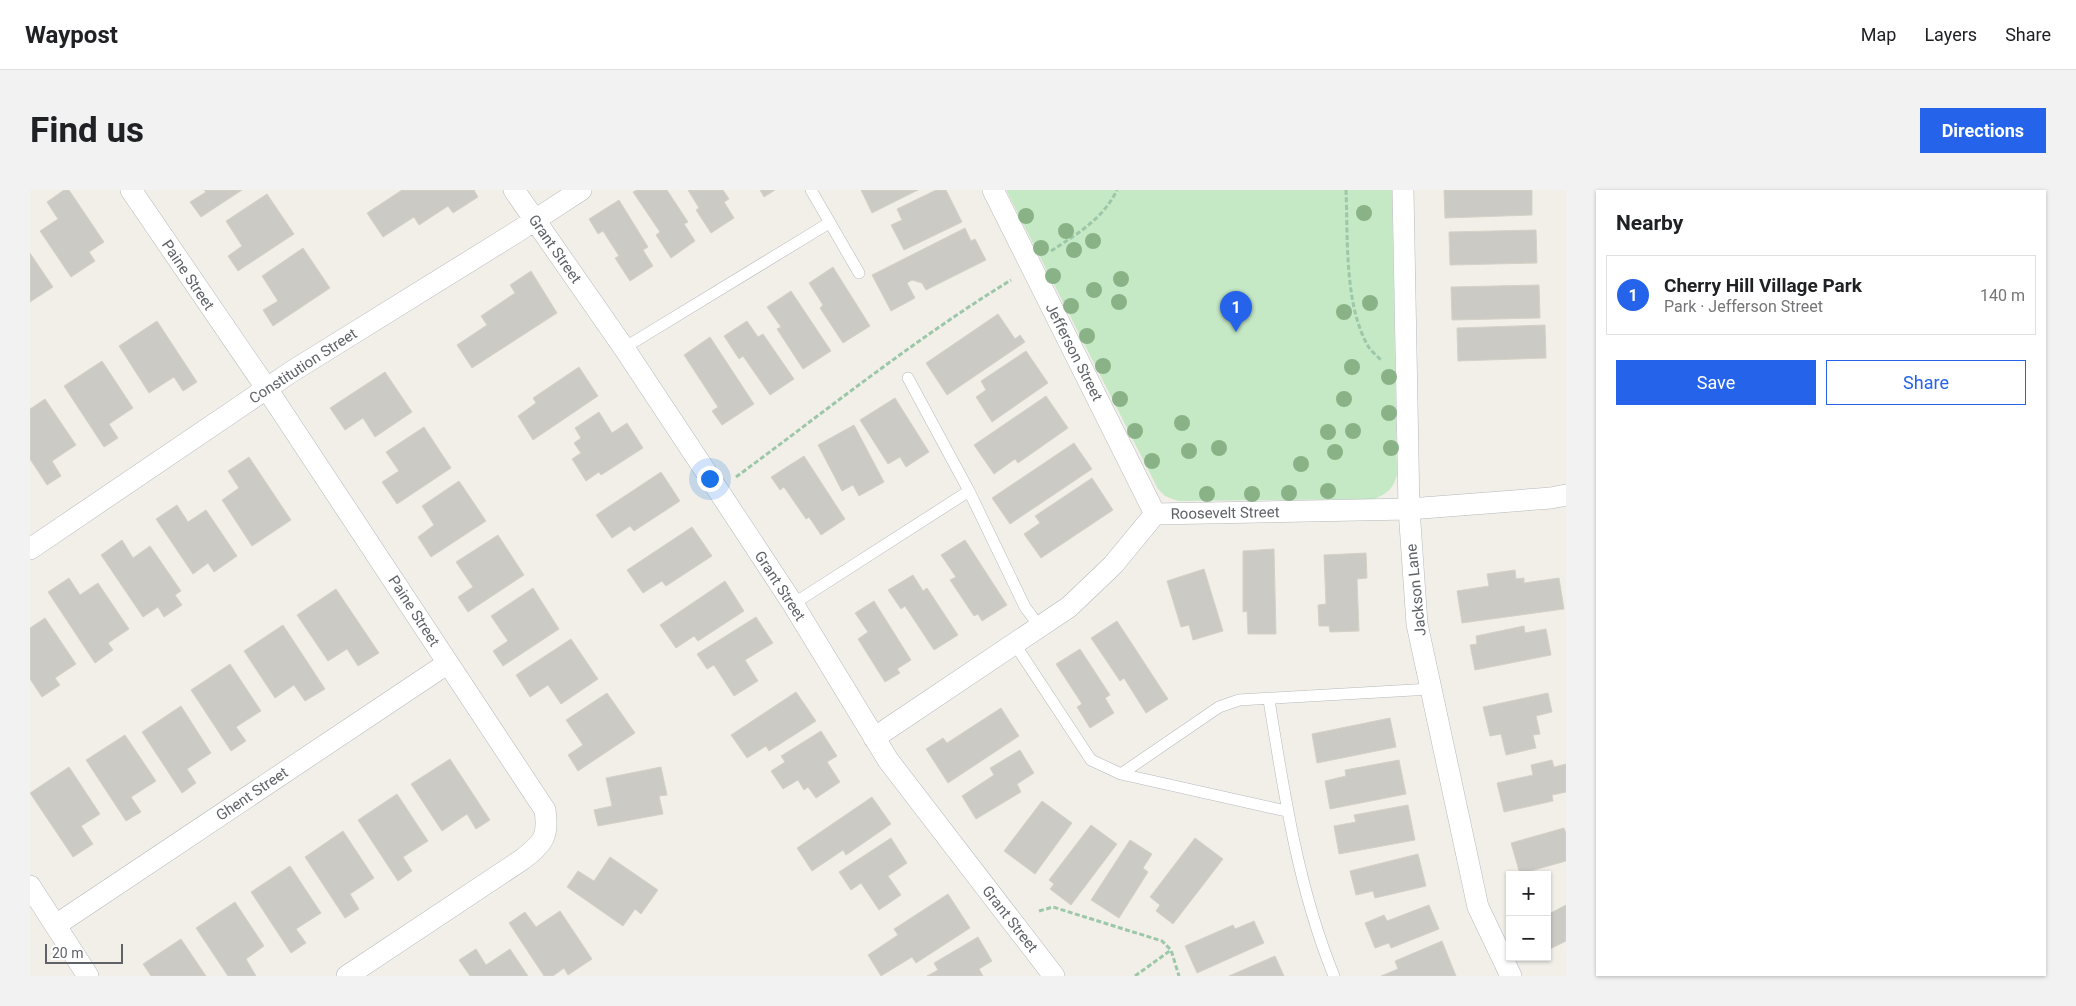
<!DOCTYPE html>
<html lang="en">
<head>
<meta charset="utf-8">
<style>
	body { margin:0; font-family:Roboto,sans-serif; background:#f2f2f2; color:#202124 }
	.controls { position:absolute; right:15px; bottom:15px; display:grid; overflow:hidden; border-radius:0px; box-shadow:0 1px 4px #0004 }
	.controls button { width:45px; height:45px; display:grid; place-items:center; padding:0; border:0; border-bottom:1px solid #e0e0e0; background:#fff; color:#202124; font:25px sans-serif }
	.scale { position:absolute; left:15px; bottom:12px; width:78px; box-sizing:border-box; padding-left:5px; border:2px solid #5f6368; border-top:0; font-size:14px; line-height:18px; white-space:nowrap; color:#5f6368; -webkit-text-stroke:4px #fff; paint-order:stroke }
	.you { position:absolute; left:679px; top:288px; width:18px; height:18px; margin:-12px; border:4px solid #fff; border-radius:50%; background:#1a73e8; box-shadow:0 0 0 8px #1a73e833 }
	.badge { display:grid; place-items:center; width:32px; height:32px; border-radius:50%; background:#2563eb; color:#fff; font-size:16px; font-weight:700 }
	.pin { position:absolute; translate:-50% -41px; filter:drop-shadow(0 1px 2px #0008) }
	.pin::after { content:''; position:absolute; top:26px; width:18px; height:15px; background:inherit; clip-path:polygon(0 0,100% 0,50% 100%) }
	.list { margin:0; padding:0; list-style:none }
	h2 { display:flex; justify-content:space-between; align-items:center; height:65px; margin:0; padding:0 20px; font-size:21px }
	h2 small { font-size:16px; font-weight:400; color:#757577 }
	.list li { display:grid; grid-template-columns:32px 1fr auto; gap:15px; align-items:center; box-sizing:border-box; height:80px; margin:0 10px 10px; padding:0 10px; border:1px solid #e0e0e0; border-radius:0px }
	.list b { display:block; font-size:19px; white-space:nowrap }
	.list p { margin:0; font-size:16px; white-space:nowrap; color:#757577 }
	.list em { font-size:16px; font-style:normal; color:#757577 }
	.actions { display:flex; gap:10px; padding:15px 20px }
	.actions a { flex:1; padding:11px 0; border:1px solid #2563eb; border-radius:0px; text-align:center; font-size:18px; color:#2563eb }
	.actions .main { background:#2563eb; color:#fff }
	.map { position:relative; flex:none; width:1536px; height:786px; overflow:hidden; border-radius:0px }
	header { display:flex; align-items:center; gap:30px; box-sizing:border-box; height:70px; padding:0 25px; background:#fff; border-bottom:1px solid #e0e0e0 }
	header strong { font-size:24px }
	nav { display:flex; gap:28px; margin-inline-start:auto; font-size:18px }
	.intro { display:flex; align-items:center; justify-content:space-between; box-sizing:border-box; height:120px; padding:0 30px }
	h1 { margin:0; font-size:35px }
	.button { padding:12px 22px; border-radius:0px; background:#2563eb; color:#fff; font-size:18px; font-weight:700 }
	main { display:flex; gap:30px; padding:0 30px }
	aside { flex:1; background:#fff; border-radius:0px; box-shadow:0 1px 4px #0004 }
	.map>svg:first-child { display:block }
	.green { fill:#c5e8c5 }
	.building { fill:#cccac5; stroke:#d6d1c6 }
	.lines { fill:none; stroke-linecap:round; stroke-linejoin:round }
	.lane-casing { stroke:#b5b8bc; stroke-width:12 }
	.street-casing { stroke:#b5b8bc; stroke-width:22 }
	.path { stroke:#9cc7a9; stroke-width:3; stroke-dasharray:5 2.5; stroke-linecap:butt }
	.lane { stroke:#fff; stroke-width:11 }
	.street { stroke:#fff; stroke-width:21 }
	.tree { fill:#89b387 }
	.labels { text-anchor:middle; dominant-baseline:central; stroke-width:4.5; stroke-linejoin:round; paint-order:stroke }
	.street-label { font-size:15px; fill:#5f6368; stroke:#fff }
</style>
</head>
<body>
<header>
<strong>Waypost</strong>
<nav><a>Map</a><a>Layers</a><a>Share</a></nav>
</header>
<div class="intro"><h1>Find us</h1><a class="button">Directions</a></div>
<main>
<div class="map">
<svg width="1536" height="786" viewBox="0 0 1536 786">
	<rect width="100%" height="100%" fill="#f1efe8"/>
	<!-- green -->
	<path class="green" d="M976 0H1362L1367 284C1364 298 1357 304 1344 309L1148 311 1135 306 1128 299Z"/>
	<!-- building -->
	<path class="building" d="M34 0H39L74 52 59 62 65 71 41 87 10 41 28 29 17 12Z
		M174 0H212L171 27 160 12 176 2Z
		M372 0H444L448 7 423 23 418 16 389 35 384 27 353 47 337 23Z
		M607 0H637L658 32 654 34 665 51 641 68 626 45 630 42 603 2Z
		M658 0H693L699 9 694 12 704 28 681 43 666 20 669 18Z
		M730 0H745L734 7Z
		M831 0H888L842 23Z
		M906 0H916L932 32 874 60 861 35 872 30 867 19Z
		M1414 0H1502V25L1415 28Z
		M237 4 264 44 208 81 198 66 212 56 196 31Z
		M589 10 618 57 613 60 623 76 600 91 585 68 589 66 573 41 568 44 559 29Z
		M935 38 941 51 945 49 956 70 896 100 892 93 882 90 877 93 885 108 861 121 842 85Z
		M1506 40 1507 73 1420 75 1419 42Z
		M273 58 300 98 243 136 233 120 248 111 232 86Z
		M0 63 23 97 0 112Z
		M803 77 840 136 813 153 790 118 793 115 779 93Z
		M501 81 527 123 442 178 427 155 457 135 451 126 485 103 480 95Z
		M1509 95 1510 128 1422 130 1421 97Z
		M761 101 801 161 773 179 747 139 751 137 737 117Z
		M968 124 985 149 990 145 995 152 917 205 896 173Z
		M127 131 167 192 153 201 144 187 119 203 89 156Z
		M717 131 728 147 733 144 764 189 740 205 713 166 709 169 694 146Z
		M1515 135 1516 168 1428 171 1427 138Z
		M680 147 724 214 692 235 682 221 688 217 654 165Z
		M996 161 1018 193 962 232 946 207 956 200 951 191Z
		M72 171 103 218 79 234 88 248 74 257 34 196Z
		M549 177 568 206 503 250 488 226 506 213 503 208Z
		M355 182 382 222 345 247 333 228 315 240 300 218Z
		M1016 206 1038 238 988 273 985 269 964 284 944 255Z
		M865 208 899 262 876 277 870 267 858 274 830 230Z
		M15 209 46 255 22 271 31 286 17 295 0 269V219Z
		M569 222 582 243 597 233 613 258 571 285 569 282 556 291 542 269 551 263 544 253 551 248 545 238Z
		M824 235 854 292 829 306 823 295 812 301 788 255Z
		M394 237 421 278 367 314 352 292 369 281 356 262Z
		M1044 253 1062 279 980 334 962 308Z
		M774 266 815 329 791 345 779 327 776 329 754 297 750 300 741 287Z
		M219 267 261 330 222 356 192 310 209 298 198 281Z
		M631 282 650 311 604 341 600 336 582 348 566 325Z
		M1062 288 1083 320 1011 368 994 344 1010 333 1005 326Z
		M429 291 456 331 401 367 388 347 404 335 392 316Z
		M147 315 158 332 176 320 207 366 184 382 178 373 163 384 126 329Z
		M662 337 682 366 636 396 632 391 613 403 597 380Z
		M468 345 494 385 438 422 428 407 443 397 426 372Z
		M92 350 103 368 120 356 151 401 145 405 152 415 134 427 128 417 113 427 71 365Z
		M935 350 977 415 952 431 948 424 944 426 920 390 926 387 911 365Z
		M1244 359 1246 444H1218L1217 421 1213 422V361Z
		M1336 363 1337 388 1327 389 1329 441 1300 442 1299 436H1289L1288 415 1296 414 1294 365Z
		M1174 379 1193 441 1163 450 1159 435 1151 437 1137 391Z
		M1485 380 1486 389 1494 388V393L1529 388 1534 419 1432 433 1427 401 1459 396 1457 384Z
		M883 385 893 401 897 398 928 445 904 460 875 416 871 419 858 400Z
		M39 388 50 405 68 393 99 439 78 453 83 460 65 473 18 402Z
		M695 391 714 421 668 451 664 446 646 458 630 435Z
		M503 398 529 439 473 476 463 461 478 451 461 426Z
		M306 399 349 463 328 476 317 459 298 471 267 425Z
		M844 411 881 470 867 479 870 483 855 492 828 449 838 442 825 423Z
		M726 427 743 453 715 470 728 491 704 506 684 475 677 479 667 464Z
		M15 428 46 474 25 488 30 495 12 507 0 489V438Z
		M1087 431 1138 509 1116 523 1094 488 1090 491 1061 448Z
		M253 435 295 499 275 511 264 495 245 508 214 461Z
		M1494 436 1495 443 1516 439 1521 465 1445 480 1440 455 1447 454 1446 446Z
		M541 449 568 489 531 514 518 495 500 507 486 485Z
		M1050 459 1080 505 1075 508 1084 523 1060 538 1047 517 1052 514 1026 474Z
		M200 474 231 521 206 537 216 551 201 561 161 500Z
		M766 502 786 531 739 561 736 556 717 568 701 545Z
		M577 503 605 543 548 581 538 565 553 555 536 530Z
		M1518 503 1522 522 1506 526 1510 544 1503 545 1506 558 1476 565 1471 544 1460 546 1453 517Z
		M151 516 181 563 157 579 166 593 152 603 112 542Z
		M971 518 989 546 918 593 896 559 913 548 917 553Z
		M1360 528 1366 557 1287 573 1282 544Z
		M791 541 807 566 797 572 810 592 786 608 778 597 774 600 768 590 753 599 741 581 755 572 751 566Z
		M95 545 126 591 101 607 111 622 96 631 56 570Z
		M990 560 1004 583 987 594 991 602 946 629 932 606 964 585 960 578Z
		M420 569 460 630 446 639 437 624 412 641 381 594Z
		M1369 570 1376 604 1300 619 1295 591 1316 586 1315 580Z
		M1522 570 1524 577 1536 574V602L1522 605 1523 611 1474 622 1467 593 1503 585 1501 575Z
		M39 577 70 624 51 636 63 654 43 667 0 603Z
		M631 577 637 605 629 606 633 624 568 636 564 620 582 616 576 588Z
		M367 604 398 651 373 667 382 681 368 691 328 630Z
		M842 607 861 634 816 665 813 660 782 681 767 658Z
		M1012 611 1042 633 1005 684 974 661Z
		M1378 615 1385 650 1309 664 1304 636 1326 632 1324 625Z
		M1061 635 1087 654 1041 715 1020 699 1024 694 1019 690Z
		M1534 638 1536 643V671L1490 684 1481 653Z
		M313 641 344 688 320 704 329 719 315 728 275 667Z
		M861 648 877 673 858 686 871 705 849 720 831 693 821 700 809 682Z
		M1165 648 1193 669 1143 734 1126 721 1130 715 1120 707Z
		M1100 650 1122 664 1113 678 1118 682 1089 728 1061 710Z
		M1388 664 1396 696 1345 708 1343 701 1326 705 1320 681Z
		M580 667 628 700 611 724 605 719 593 736 537 697 548 681 564 691Z
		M260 676 291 723 266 739 276 753 261 763 221 702Z
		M918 704 940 738 886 773 882 767 851 786 838 765 868 745 864 739Z
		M205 712 234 756 216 769 226 786H198L166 738Z
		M1399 715 1409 739 1361 758 1359 753 1345 758 1335 733 1354 725 1357 731Z
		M1536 715V751L1520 759 1517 754V725Z
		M530 721 562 769 538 785 534 778 523 786H514L479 733 495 722 506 737Z
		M1224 731 1234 753 1167 783 1155 756 1203 735 1205 739Z
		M948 747 962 771 949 779 953 786H897L908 780 904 773Z
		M151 749 176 786H121L113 774Z
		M1412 751 1426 786H1351L1368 779 1365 771Z
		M446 759 456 775 480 759 498 786H440L429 770Z
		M1245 766 1254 786H1199Z"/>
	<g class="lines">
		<defs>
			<path id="lane" d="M781 0 829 83
				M594 158 799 33
				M878 188 939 301 995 417 1009 436
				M763 414 939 301
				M984 453 1061 570 1091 584 1256 621
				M1239 510C1254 603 1268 698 1304 786
				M1091 584 1189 517 1209 510 1401 499"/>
			<path id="street" d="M101 0 237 199 515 620C519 647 513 653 493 669L317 786
				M484 0 594 158 688 300 763 414 858 570 1024 786
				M963 0 1125 324
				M1373 0 1379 319 1387 434 1448 717 1481 786
				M0 359 261 182 485 43 551 0
				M844 548 1039 417 1083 375 1125 324 1379 319 1521 308 1536 305
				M0 696 58 786
				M26 735 418 473"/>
		</defs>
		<!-- lane casing -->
		<use href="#lane" class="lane-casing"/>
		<!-- street casing -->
		<use href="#street" class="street-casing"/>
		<!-- path -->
		<path class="path" d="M1316 0C1318 47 1314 114 1338 156 1341 161 1347 166 1351 170
			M1021 61C1047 44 1073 29 1087 0
			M706 287C797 220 885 149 981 90
			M1009 721 1023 717 1132 751 1141 760 1149 786
			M1105 786 1141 760"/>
		<!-- lane -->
		<use href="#lane" class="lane"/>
		<!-- street -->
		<use href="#street" class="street"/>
	</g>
	<!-- trees -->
	<g class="tree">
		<circle cx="1334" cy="23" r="8"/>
		<circle cx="996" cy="26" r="8"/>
		<circle cx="1036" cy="41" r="8"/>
		<circle cx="1063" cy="51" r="8"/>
		<circle cx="1011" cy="58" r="8"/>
		<circle cx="1044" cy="60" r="8"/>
		<circle cx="1023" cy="86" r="8"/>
		<circle cx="1091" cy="89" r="8"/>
		<circle cx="1064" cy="100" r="8"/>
		<circle cx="1089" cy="112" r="8"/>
		<circle cx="1340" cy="113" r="8"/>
		<circle cx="1041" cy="116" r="8"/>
		<circle cx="1314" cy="122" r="8"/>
		<circle cx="1057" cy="146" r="8"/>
		<circle cx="1073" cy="176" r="8"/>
		<circle cx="1322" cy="177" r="8"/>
		<circle cx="1359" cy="187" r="8"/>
		<circle cx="1090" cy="209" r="8"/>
		<circle cx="1314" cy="209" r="8"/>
		<circle cx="1359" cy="223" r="8"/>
		<circle cx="1152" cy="233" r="8"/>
		<circle cx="1105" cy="241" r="8"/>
		<circle cx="1323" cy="241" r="8"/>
		<circle cx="1298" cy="242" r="8"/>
		<circle cx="1189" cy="258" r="8"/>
		<circle cx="1361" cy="258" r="8"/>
		<circle cx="1159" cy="261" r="8"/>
		<circle cx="1305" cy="262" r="8"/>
		<circle cx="1122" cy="271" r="8"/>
		<circle cx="1271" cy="274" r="8"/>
		<circle cx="1298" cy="301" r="8"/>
		<circle cx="1259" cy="303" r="8"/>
		<circle cx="1177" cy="304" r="8"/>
		<circle cx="1222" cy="304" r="8"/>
	</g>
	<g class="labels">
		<!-- street labels -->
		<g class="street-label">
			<text transform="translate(525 59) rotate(55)">Grant Street</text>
			<text transform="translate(158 85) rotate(56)">Paine Street</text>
			<text transform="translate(1044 162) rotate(63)">Jefferson Street</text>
			<text transform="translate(273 176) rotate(-33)">Constitution Street</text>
			<text transform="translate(1195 323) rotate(-1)">Roosevelt Street</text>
			<text transform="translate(750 396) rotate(57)">Grant Street</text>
			<text transform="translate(1386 400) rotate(-96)">Jackson Lane</text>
			<text transform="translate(384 421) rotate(57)">Paine Street</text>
			<text transform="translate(222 604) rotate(-34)">Ghent Street</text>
			<text transform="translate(980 729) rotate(52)">Grant Street</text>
		</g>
	</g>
</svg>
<div class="controls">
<button>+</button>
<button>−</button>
</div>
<div class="scale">20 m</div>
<div class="you"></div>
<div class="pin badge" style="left:1206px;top:142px">1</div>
</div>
<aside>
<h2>Nearby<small></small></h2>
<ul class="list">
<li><span class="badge">1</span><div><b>Cherry Hill Village Park</b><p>Park · Jefferson Street</p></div><em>140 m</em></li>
</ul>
<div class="actions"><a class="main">Save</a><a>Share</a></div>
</aside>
</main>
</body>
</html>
